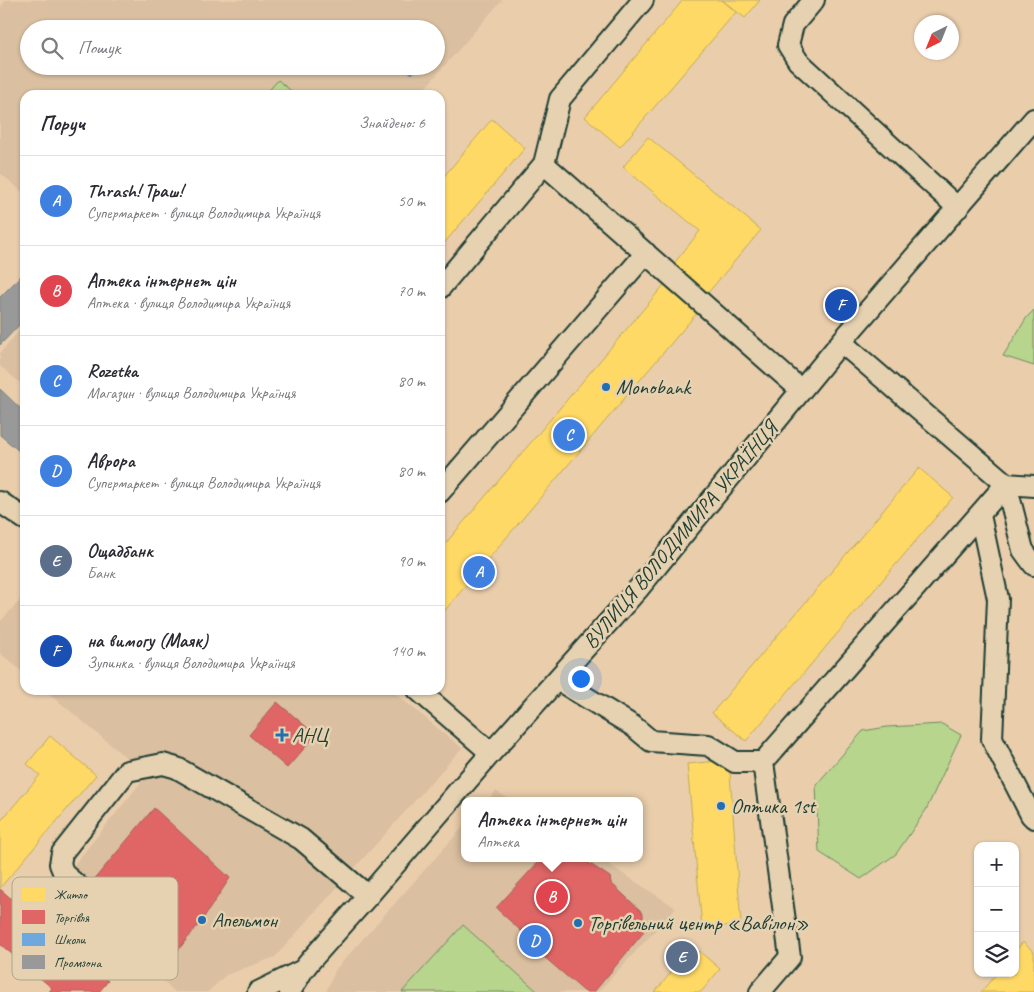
<!DOCTYPE html>
<html lang="uk">
<head>
<meta charset="utf-8">
<style>
	body { margin:0; font-family:Caveat,sans-serif; background:#f2f2f3; color:#2b2b33 }
	.controls { position:absolute; right:15px; bottom:15px; display:grid; overflow:hidden; border-radius:10px; box-shadow:0 1px 4px #0004 }
	.controls button { width:45px; height:45px; display:grid; place-items:center; padding:0; border:0; border-bottom:1px solid #e1e1e2; background:#fff; color:#2b2b33; font:25px sans-serif }
	.compass { position:absolute; left:914px; top:15px; width:45px; height:45px; border-radius:50%; background:#fff; box-shadow:0 1px 4px #0004; rotate:223deg }
	.you { position:absolute; left:580px; top:678px; width:18px; height:18px; margin:-12px; border:4px solid #fff; border-radius:50%; background:#1a73e8; box-shadow:0 0 0 8px #1a73e833 }
	.badge { display:grid; place-items:center; width:32px; height:32px; border-radius:50%; background:#1f6fb2; color:#fff; font-size:16px; font-weight:700 }
	.pin { position:absolute; translate:-50% -50%; border:2px solid #fff; box-shadow:0 1px 5px #0006 }
	.popup { position:absolute; left:461px; top:797px; width:182px; height:65px; box-sizing:border-box; display:grid; place-content:center; border-radius:10px; background:#fff; filter:drop-shadow(0 1px 4px #0005); font-size:16px; white-space:nowrap; color:#7c7c81 }
	.popup b { font-size:19px; color:#2b2b33 }
	.popup::after { content:''; position:absolute; left:50%; top:100%; margin-left:-10px; border:10px solid transparent; border-top-color:#fff }
	.list { margin:0; padding:0; list-style:none }
	h2 { display:flex; justify-content:space-between; align-items:center; height:65px; margin:0; padding:0 20px; font-size:21px }
	h2 small { font-size:16px; font-weight:400; color:#7c7c81 }
	.list li { display:grid; grid-template-columns:32px 1fr auto; gap:15px; align-items:center; box-sizing:border-box; height:90px; padding:0 20px; border-top:1px solid #e1e1e2 }
	.list b { display:block; font-size:19px; white-space:nowrap }
	.list p { margin:0; font-size:16px; white-space:nowrap; color:#7c7c81 }
	.list em { font-size:16px; font-style:normal; color:#7c7c81 }
	.icon { flex:none; width:28px; height:28px; fill:none; stroke:currentColor; stroke-width:2; stroke-linecap:round; stroke-linejoin:round }
	.map { position:relative; flex:none; width:1034px; height:992px; overflow:hidden }
	.search { position:absolute; background:#fff; box-shadow:0 1px 4px #0004; left:20px; top:20px; width:425px; height:55px; display:flex; align-items:center; gap:12px; box-sizing:border-box; padding:0 18px; border-radius:28px; color:#7c7c81; font-size:19px }
	.panel { position:absolute; background:#fff; box-shadow:0 1px 4px #0004; left:20px; top:90px; width:425px; height:605px; border-radius:15px }
	.map>svg:first-child { display:block }
	.built { fill:#dabfa0; fill-rule:evenodd }
	.green { fill:#b8d58d; stroke:#6c8960 }
	.homes { fill:#ffd966; stroke:#bcaa57 }
	.shops { fill:#e06666; stroke:#a65a57 }
	.schools { fill:#6fa8dc; stroke:#5788aa }
	.industry { fill:#999; stroke:#747d7b }
	.lines { fill:none; stroke-linecap:round; stroke-linejoin:round }
	.minor-casing { stroke:#1f3d34; stroke-width:24 }
	.minor { stroke:#e6d2b0; stroke-width:20 }
	.poi-dot { fill:#1f6fb2; stroke:#e6d2b0; stroke-width:2 }
	.labels { text-anchor:middle; dominant-baseline:central; stroke-width:5; stroke-linejoin:round; paint-order:stroke }
	.poi-label { font-size:21px; fill:#1f3d34; stroke:#e6d2b0; text-anchor:start }
	.street-label { font-size:21px; fill:#1f3d34; stroke:#e6d2b0 }
	.key { fill:#e6d2b0; stroke:#aaa58b; stroke-width:1 }
	.key-label { font-size:14px; fill:#1f3d34 }
</style>
</head>
<body>
<div class="map">
<svg width="1034" height="992" viewBox="0 0 1034 992">
	<rect width="100%" height="100%" fill="#eaceac"/>
	<filter id="ink" filterUnits="userSpaceOnUse"><feTurbulence type="fractalNoise" baseFrequency=".02" numOctaves="2"/><feDisplacementMap in="SourceGraphic" scale="10" xChannelSelector="R" yChannelSelector="G"/><feConvolveMatrix kernelMatrix="1 2 1 2 8 2 1 2 1" color-interpolation-filters="sRGB"/></filter>
	<g filter="url(#ink)">
		<!-- built -->
		<path class="built" d="M6 0H502L419 95H25V194L0 173V8ZM29 29H436V66H29Z
			M25 324V387L0 366V353Z
			M25 595V674L0 653V622Z
			M45 690H391L462 748 275 957 226 975 208 992H175L60 882 147 775Z
			M496 791 511 801H487Z
			M464 826V858H599L676 908 598 992H326L336 969Z"/>
		<!-- green -->
		<path class="green" d="M278 80 296 95H265Z
			M1034 310V366L1003 356 1027 317Z
			M942 724 961 735 926 810 896 854 861 879 819 852 816 785 863 731 887 727Z
			M463 925 538 992H402Z"/>
		<!-- homes -->
		<path class="homes" d="M683 0H722L736 12 620 147 585 117Z
			M722 0H760L745 18Z
			M492 119 525 148 440 248V181Z
			M648 137 761 230 706 295 672 266 700 231 623 167Z
			M669 279 702 307 440 616V550Z
			M919 468 953 497 746 741 712 713Z
			M50 736 96 775 0 888V822L40 775 27 764Z
			M729 760 741 925 702 927 687 764Z
			M1023 942 1034 952V992H981L997 973H1015V951Z
			M693 946 720 969 701 992H655Z"/>
		<!-- shops -->
		<path class="shops" d="M277 702 316 735 287 768 249 735Z
			M154 808 230 878 202 920 175 954 163 948 160 952 118 915 92 882Z
			M542 858H581L610 877 611 883 643 913V933L594 992H585L543 956 534 943 496 908Z
			M0 889 108 981 99 992H49L52 988 0 944Z"/>
		<!-- schools -->
		<path class="schools" d="M403 66H418L412 74Z"/>
		<!-- industry -->
		<path class="industry" d="M25 272V319L0 345V297Z
			M0 389 25 413V456L0 435Z"/>
		<g class="lines">
			<defs>
				<path id="minor" d="M643 0 560 99 544 164 801 390
					M814 0 793 25 788 45 798 61 958 208
					M440 288 544 164
					M841 342 1006 484 1023 550 1034 565
					M440 492 646 253
					M0 502 25 519
					M980 515 998 599 992 739 1031 815 1034 818
					M558 680 633 726 651 741 708 745 735 762H763L790 957 760 992
					M418 690 491 753
					M763 762 1006 484 1034 486
					M148 946 64 874 60 864 62 853 127 771 163 764 177 768 301 839 368 896
					M258 992 303 970
					M290 992 303 970 311 960 368 896 491 753 639 588 841 342 1034 119"/>
			</defs>
			<!-- minor casing -->
			<use href="#minor" class="minor-casing"/>
			<!-- minor -->
			<use href="#minor" class="minor"/>
		</g>
	</g>
	<!-- markers -->
	<g class="poi-dot">
		<circle cx="606" cy="387" r="5"/>
		<path d="M279.5 727.5h5v5h5v5h-5v5h-5v-5h-5v-5h5z"/>
		<circle cx="721" cy="806" r="5"/>
		<circle cx="202" cy="920" r="5"/>
		<circle cx="578" cy="923" r="5"/>
	</g>
	<g class="labels">
		<!-- poi labels -->
		<g class="poi-label">
			<text x="616" y="387">Monobank</text>
			<text x="292" y="735">АНЦ</text>
			<text x="731" y="806">Оптика 1st</text>
			<text x="212" y="920">Апельмон</text>
			<text x="588" y="923">Торгівельний центр «Вавілон»</text>
		</g>
		<!-- street labels -->
		<g class="street-label">
			<text transform="translate(680 535) rotate(-50)">ВУЛИЦЯ ВОЛОДИМИРА УКРАЇНЦЯ</text>
		</g>
	</g>
	<!-- legend -->
	<rect x="12" y="877" width="166" height="103" rx="8" class="key"/>
	<rect x="22" y="888" width="23" height="13" fill="#ffd966"/>
	<rect x="22" y="910" width="23" height="14" fill="#e06666"/>
	<rect x="22" y="933" width="23" height="13" fill="#6fa8dc"/>
	<rect x="22" y="955" width="23" height="14" fill="#999"/>
	<g class="key-label">
		<text x="54" y="899">Житло</text>
		<text x="54" y="922">Торгівля</text>
		<text x="54" y="944">Школи</text>
		<text x="54" y="967">Промзона</text>
	</g>
</svg>
<div class="controls">
<button>+</button>
<button>−</button>
<button><svg class="icon" aria-label="layers" viewBox="0 0 24 24"><path d="M12 4l9 5-9 5-9-5zM3 14l9 5 9-5"/></svg></button>
</div>
<svg class="compass" viewBox="-18 -18 36 36"><path d="M0-13l5 13h-10z" fill="#e53935"/><path d="M0 13l5-13h-10z" fill="#7c7c81"/></svg>
<div class="you"></div>
<div class="pin badge" style="left:479px;top:572px;background:#3f7fe0">A</div>
<div class="pin badge" style="left:552px;top:897px;background:#e0444e">B</div>
<div class="popup"><b>Аптека інтернет цін</b>Аптека</div>
<div class="pin badge" style="left:569px;top:435px;background:#3f7fe0">C</div>
<div class="pin badge" style="left:535px;top:941px;background:#3f7fe0">D</div>
<div class="pin badge" style="left:682px;top:957px;background:#5c6f8a">E</div>
<div class="pin badge" style="left:841px;top:305px;background:#1a4fb4">F</div>
<div class="search"><svg class="icon" aria-label="search" viewBox="0 0 24 24"><circle cx="10" cy="10" r="6"/><path d="M15 15l6 6"/></svg>Пошук</div>
<section class="panel">
<h2>Поруч<small>Знайдено: 6</small></h2>
<ul class="list">
<li><span class="badge" style="background:#3f7fe0">A</span><div><b>Thrash! Траш!</b><p>Супермаркет · вулиця Володимира Українця</p></div><em>50 m</em></li>
<li><span class="badge" style="background:#e0444e">B</span><div><b>Аптека інтернет цін</b><p>Аптека · вулиця Володимира Українця</p></div><em>70 m</em></li>
<li><span class="badge" style="background:#3f7fe0">C</span><div><b>Rozetka</b><p>Магазин · вулиця Володимира Українця</p></div><em>80 m</em></li>
<li><span class="badge" style="background:#3f7fe0">D</span><div><b>Аврора</b><p>Супермаркет · вулиця Володимира Українця</p></div><em>80 m</em></li>
<li><span class="badge" style="background:#5c6f8a">E</span><div><b>Ощадбанк</b><p>Банк</p></div><em>90 m</em></li>
<li><span class="badge" style="background:#1a4fb4">F</span><div><b>на вимогу (Маяк)</b><p>Зупинка · вулиця Володимира Українця</p></div><em>140 m</em></li>
</ul>
</section>
</div>
</body>
</html>
